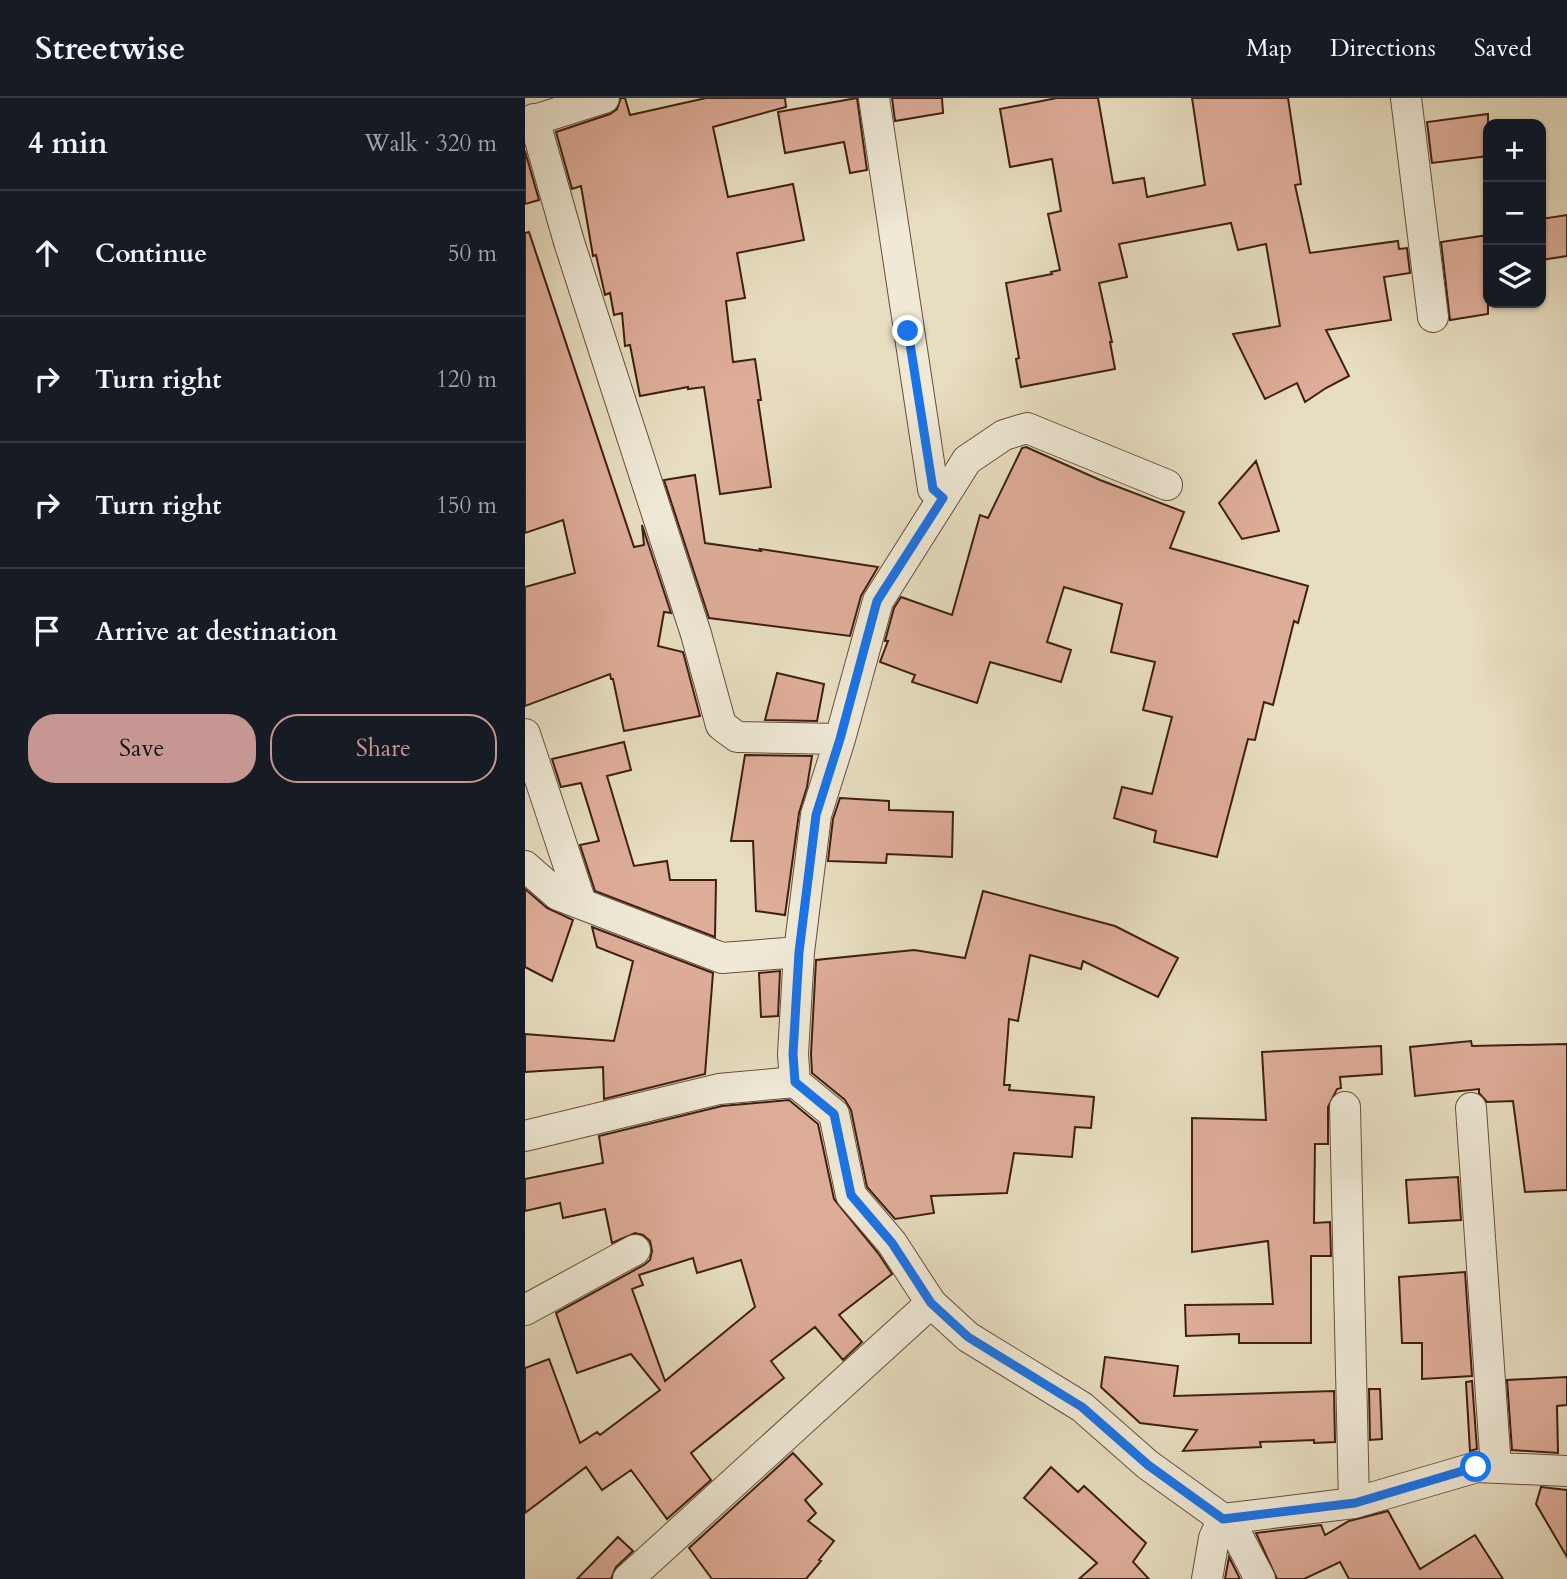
<!DOCTYPE html>
<html lang="en">
<head>
<meta charset="utf-8">
<style>
	body { margin:0; font-family:Cardo,serif; background:#20242c; color:#f1f3f6 }
	.controls { position:absolute; right:21px; top:21px; display:grid; overflow:hidden; border-radius:14px; box-shadow:0 2px 5px #0004 }
	.controls button { width:63px; height:63px; display:grid; place-items:center; padding:0; border:0; border-bottom:2px solid #363941; background:#171b24; color:#f1f3f6; font:35px sans-serif }
	.stop { position:absolute; width:21px; height:21px; margin:-16px; border:5px solid #1a73e8; border-radius:50%; background:#fff }
	.stop.end { background:#1a73e8; border-color:#fff; box-shadow:0 2px 7px #0008 }
	.list { margin:0; padding:0; list-style:none }
	h2 { display:flex; justify-content:space-between; align-items:center; height:91px; margin:0; padding:0 28px; font-size:30px }
	h2 small { font-size:23px; font-weight:400; color:#9ea1a6 }
	.list li { display:grid; grid-template-columns:46px 1fr auto; gap:21px; align-items:center; box-sizing:border-box; height:126px; padding:0 28px; border-top:2px solid #363941 }
	.list b { display:block; font-size:26px; white-space:nowrap }
	.list em { font-size:23px; font-style:normal; color:#9ea1a6 }
	.actions { display:flex; gap:14px; padding:21px 28px }
	.actions a { flex:1; padding:16px 0; border:2px solid #c59692; border-radius:28px; text-align:center; font-size:24px; color:#c59692 }
	.actions .main { background:#c59692; color:#111 }
	.icon { flex:none; width:38px; height:38px; fill:none; stroke:currentColor; stroke-width:2; stroke-linecap:round; stroke-linejoin:round }
	.map { position:relative; flex:none; width:1042px; height:1481px; overflow:hidden }
	header { display:flex; align-items:center; gap:42px; box-sizing:border-box; height:98px; padding:0 35px; background:#171b24; border-bottom:2px solid #363941 }
	header strong { font-size:33px }
	nav { display:flex; gap:38px; margin-inline-start:auto; font-size:24px }
	main { display:flex }
	aside { flex:1; background:#171b24 }
	.map>svg:first-child { display:block }
	.building { fill:#dead99; stroke:#3f1f12; stroke-width:2; fill-rule:evenodd }
	.lines { fill:none; stroke-linecap:round; stroke-linejoin:round }
	.minor-casing { stroke:#694e3e; stroke-width:32 }
	.minor { stroke:#efe9d6; stroke-width:30 }
	.route { stroke:#1a73e8; stroke-width:9 }
</style>
</head>
<body>
<header>
<strong>Streetwise</strong>
<nav><a>Map</a><a>Directions</a><a>Saved</a></nav>
</header>
<main>
<aside>
<h2>4 min<small>Walk · 320 m</small></h2>
<ul class="list">
<li><svg class="icon" aria-label="ahead" viewBox="0 0 24 24"><path d="M12 20V5M6 11l6-6 6 6"/></svg><div><b>Continue</b></div><em>50 m</em></li>
<li><svg class="icon" aria-label="right" viewBox="0 0 24 24"><path d="M7 20v-9h11M14 6l5 5-5 5"/></svg><div><b>Turn right</b></div><em>120 m</em></li>
<li><svg class="icon" aria-label="right" viewBox="0 0 24 24"><path d="M7 20v-9h11M14 6l5 5-5 5"/></svg><div><b>Turn right</b></div><em>150 m</em></li>
<li><svg class="icon" aria-label="arrive" viewBox="0 0 24 24"><path d="M6 21V4h12l-3 4 3 4H6"/></svg><div><b>Arrive at destination</b></div></li>
</ul>
<div class="actions"><a class="main">Save</a><a>Share</a></div>
</aside>
<div class="map">
<svg width="1042" height="1481" viewBox="0 0 1042 1481">
	<rect width="100%" height="100%" fill="#e7ddc0"/>
	<filter id="stains"><feTurbulence type="fractalNoise" baseFrequency=".00286" numOctaves="4"/><feColorMatrix values="0 0 0 0 .2 0 0 0 0 .09 0 0 0 0 .02 0 0 0 .5 -.17"/></filter>
	<radialGradient id="worn" r=".72"><stop offset=".6" stop-color="#630" stop-opacity="0"/><stop offset="1" stop-color="#630" stop-opacity=".3"/></radialGradient>
	<!-- building -->
	<path class="building" d="M96 0H100L105 17 181 0H260L261 9 188 29 203 99 268 86 279 142 212 155 220 200 201 203 208 264 230 261 236 302H233L246 389 195 396 179 289 163 291V289L115 298 105 247 100 248 97 215 89 217 85 195 80 197 71 157 68 158 56 88 47 91 31 34 85 16 92 11Z
		M332 0 342 72 325 75 319 44 260 55 253 14Z
		M367 0H417L418 15 370 23Z
		M532 0H573L588 85 619 80 622 99 680 87 667 0H763L776 86 770 87 785 155 873 143 874 151 882 150 885 175 859 179 866 222 801 232 824 278 801 290 780 304 772 285 740 301 708 236 755 228 741 146 713 152 706 125 594 146 602 179 574 185 587 244H585L590 271 496 289 491 261 494 260 481 185 527 176 526 174 535 172 523 116 536 113 527 61 485 69 475 11Z
		M963 16V58L907 65 902 24Z
		M0 53 14 102 0 106Z
		M1042 117V158L1016 162V121Z
		M4 134 109 449 119 447 117 427 146 515 139 514 133 548 158 554 175 618 99 633 88 581H86L85 576 0 608V489L50 475 38 422 0 435V135Z
		M963 137V216L925 222 916 144Z
		M501 349 575 382 659 414 645 450 783 488 773 525 769 523 748 607 739 604 730 642 723 641 692 759 629 744 631 733 589 720 597 689 627 696 647 619 618 612 630 564 586 554 597 506 539 489 522 544 546 552 536 584 465 564 452 605 387 584 390 577 355 564 363 543H360L369 510 376 499 427 517 455 417 463 420 497 350Z
		M731 363 754 433 717 441 694 405Z
		M170 377 180 445 236 453 235 451 353 469 336 498 325 538 184 520 139 382Z
		M252 575 299 586 292 623 240 622Z
		M99 644 106 672 82 678 109 768 142 763 145 782H191L190 839 70 793 55 747 74 743 56 685 36 689 27 661Z
		M220 657 287 658 282 689 274 715 260 817 231 813 228 743H206Z
		M315 700 364 703V712L428 714 427 759 362 756 361 765 303 763 308 721Z
		M0 791 22 810 48 822 27 883 0 869Z
		M458 793 590 828 653 860 633 899 558 863 556 871 505 857 493 923 484 921 479 987H485L484 992 569 999 566 1030 550 1029 547 1059 489 1055 482 1095 406 1098 409 1115 370 1121 342 1089 326 1012 320 1002 287 975 286 956 291 862 389 852 440 860Z
		M67 829 188 875 180 976 79 1001 78 969 0 974V936L89 943 108 863 72 849Z
		M255 873 253 918 236 919 234 875Z
		M946 943 947 948 1042 946V1092L1000 1094 988 1003 962 1004 954 995V991L890 998 885 949Z
		M856 948 857 976 815 979 816 990 812 991 803 1009V1046H790L789 1125 805 1124 806 1158H786V1245H714V1236L661 1238 660 1207 748 1206 743 1143 667 1154V1020L741 1022 737 954Z
		M264 1002 293 1026 309 1101 353 1155 367 1176 314 1217 337 1244 318 1262 290 1229 246 1263 259 1280 166 1355 186 1382 142 1421 106 1372 77 1392 61 1369 0 1415V1270L24 1261 55 1345 72 1334 75 1337 135 1292 106 1256 52 1275 31 1215 119 1167 125 1162 127 1153 125 1143 118 1137 110 1135 87 1145 80 1111 38 1120 35 1105 0 1113V1081L78 1065 74 1038 197 1008ZM168 1160 172 1175 216 1162 230 1209 140 1283 107 1191 118 1187 114 1177Z
		M933 1079 936 1122 884 1125 881 1082Z
		M940 1174 947 1278 897 1281V1245H877L874 1179Z
		M580 1259 653 1268 649 1298 809 1293 810 1344 789 1345V1342L735 1344 736 1349 658 1353 672 1332 615 1325 576 1289Z
		M1042 1279V1307L1032 1308 1033 1355 987 1352 982 1282Z
		M947 1283 952 1351 945 1353 941 1284Z
		M844 1291H855L857 1341 845 1342Z
		M268 1355 297 1386 280 1402 291 1415 283 1423 309 1443 294 1462 296 1463 281 1481H187L164 1450Z
		M526 1369 553 1394 559 1388 621 1445 608 1464 624 1481H554L572 1465 499 1400Z
		M1016 1389 1042 1392V1459L1011 1406Z
		M863 1413 895 1471 950 1437 978 1481H824L815 1464 779 1481H752L731 1435 796 1427 800 1437 824 1423Z
		M93 1439 108 1453 91 1469 86 1481H52Z
		M704 1459 715 1481H700Z"/>
	<g class="lines">
		<defs>
			<path id="minor" d="M881 0 908 219
				M9 21 44 144 171 536 196 627 212 639 315 641
				M0 25 79 0
				M418 400 442 362 479 337 502 330 642 387
				M0 636 56 805
				M0 768 33 797 197 860 274 854
				M270 984 268 956 274 854 291 717 315 641 353 503 418 400 408 391 349 0
				M820 1009 829 1405
				M946 1010 971 1370
				M0 1038 194 991 270 984 309 1016 326 1097 367 1145 406 1205 443 1239 557 1309 623 1367 698 1421 712 1437 735 1481
				M0 1212 110 1152
				M698 1421 829 1405 952 1369 1042 1373
				M103 1481 406 1205
				M682 1481 689 1440 698 1421"/>
		</defs>
		<!-- minor casing -->
		<use href="#minor" class="minor-casing"/>
		<!-- minor -->
		<use href="#minor" class="minor"/>
	</g>
	<g class="lines">
		<!-- route -->
		<path class="route" d="M383 233 408 391 418 400 352 503 315 641 291 717 274 854 268 956 270 984 309 1016 326 1097 367 1145 406 1205 443 1239 557 1309 623 1367 698 1421 830 1405 951 1369"/>
	</g>
	<rect width="100%" height="100%" filter="url(#stains)"/>
	<rect width="100%" height="100%" fill="url(#worn)"/>
</svg>
<div class="controls">
<button>+</button>
<button>−</button>
<button><svg class="icon" aria-label="layers" viewBox="0 0 24 24"><path d="M12 4l9 5-9 5-9-5zM3 14l9 5 9-5"/></svg></button>
</div>
<div class="stop" style="left:951px;top:1369px"></div>
<div class="stop end" style="left:383px;top:233px"></div>
</div>
</main>
</body>
</html>
